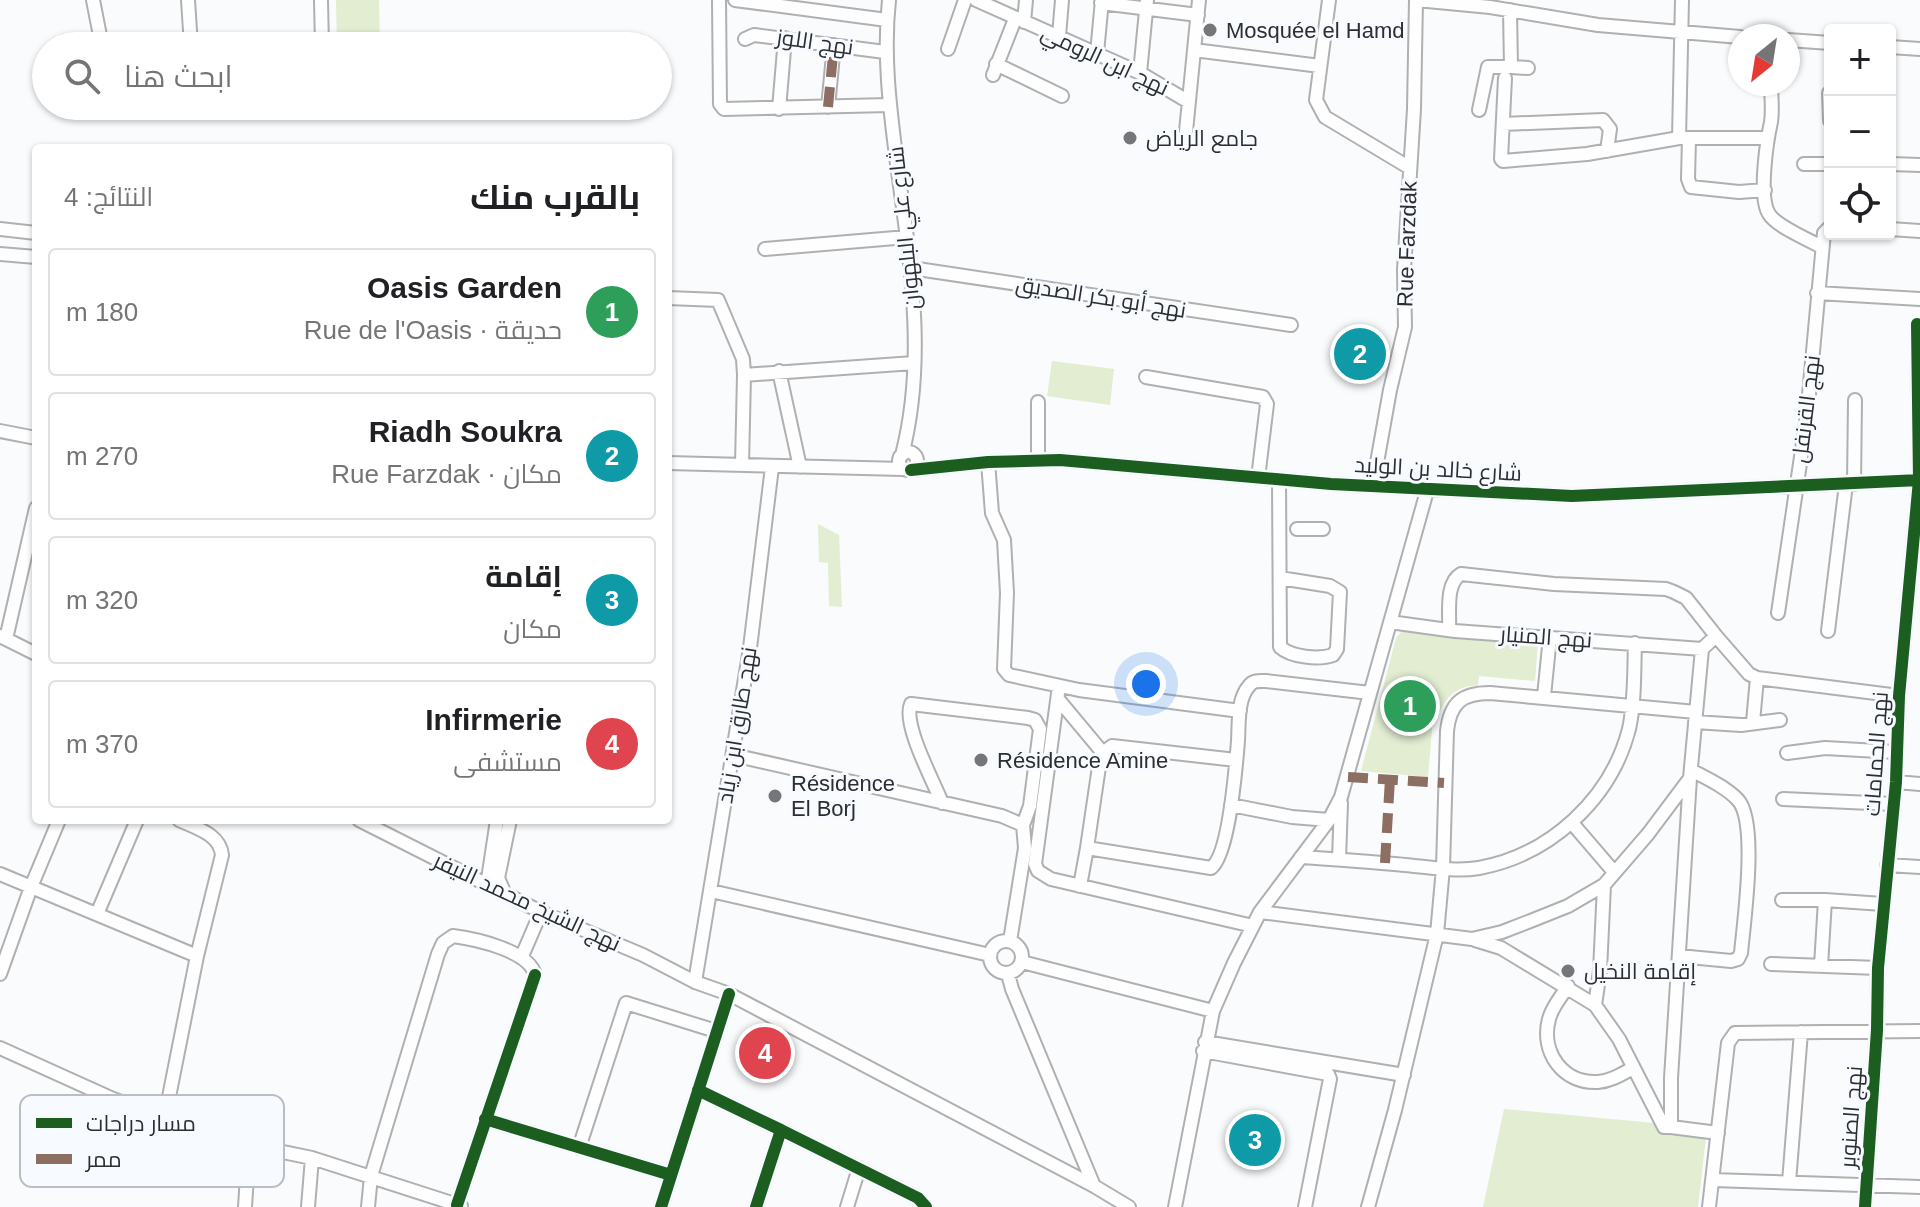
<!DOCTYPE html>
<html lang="ar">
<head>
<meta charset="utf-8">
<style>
	body { margin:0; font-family:Helvetica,Cairo,sans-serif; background:#f6f6f6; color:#202124; direction:rtl }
	.controls { position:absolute; right:24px; top:24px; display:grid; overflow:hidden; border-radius:8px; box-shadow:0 2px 6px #0004 }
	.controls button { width:72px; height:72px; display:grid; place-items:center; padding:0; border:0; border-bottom:2px solid #e0e0e0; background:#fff; color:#202124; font:40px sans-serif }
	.compass { position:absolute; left:1728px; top:24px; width:72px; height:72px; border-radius:50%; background:#fff; box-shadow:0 2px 6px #0004; rotate:210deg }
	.you { position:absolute; left:1146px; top:684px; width:28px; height:28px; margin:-20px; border:6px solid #fff; border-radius:50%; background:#1a73e8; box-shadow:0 0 0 12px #1a73e833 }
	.badge { display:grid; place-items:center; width:52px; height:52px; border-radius:50%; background:#111827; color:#fff; font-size:26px; font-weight:700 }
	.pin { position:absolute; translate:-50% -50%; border:4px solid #fff; box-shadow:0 2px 8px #0006 }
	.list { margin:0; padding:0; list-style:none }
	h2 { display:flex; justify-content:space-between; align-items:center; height:104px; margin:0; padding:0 32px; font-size:34px }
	h2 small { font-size:26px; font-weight:400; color:#757577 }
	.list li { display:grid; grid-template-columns:52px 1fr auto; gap:24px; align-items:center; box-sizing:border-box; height:128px; margin:0 16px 16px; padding:0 16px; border:2px solid #e0e0e0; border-radius:8px }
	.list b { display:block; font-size:30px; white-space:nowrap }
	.list p { margin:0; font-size:26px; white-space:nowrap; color:#757577 }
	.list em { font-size:26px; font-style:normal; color:#757577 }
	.icon { flex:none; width:44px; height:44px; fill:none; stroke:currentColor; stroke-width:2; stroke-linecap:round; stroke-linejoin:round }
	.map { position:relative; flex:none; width:1920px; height:1207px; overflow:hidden; direction:ltr }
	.search { position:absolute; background:#fff; box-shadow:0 2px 6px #0004; left:32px; top:32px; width:640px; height:88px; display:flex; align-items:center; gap:20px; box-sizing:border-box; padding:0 28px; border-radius:44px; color:#757577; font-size:30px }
	.panel { position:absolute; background:#fff; box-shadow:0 2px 6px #0004; left:32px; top:144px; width:640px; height:680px; border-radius:8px; direction:rtl }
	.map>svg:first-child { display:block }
	.green { fill:#e2edd2 }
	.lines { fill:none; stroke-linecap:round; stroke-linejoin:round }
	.minor-casing { stroke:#aeb0b1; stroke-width:16 }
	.minor { stroke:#fefeff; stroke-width:12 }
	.quiet { stroke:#8d6e63; stroke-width:10; stroke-dasharray:20 10; stroke-linecap:butt }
	.cycleway-casing { stroke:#f7faff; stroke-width:17 }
	.cycleway { stroke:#1b5e20; stroke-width:12 }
	.poi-dot { fill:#747678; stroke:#f7faff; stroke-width:3 }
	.labels { text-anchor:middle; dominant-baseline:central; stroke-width:6; stroke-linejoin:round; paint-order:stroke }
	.poi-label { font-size:22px; fill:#2c2e30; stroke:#f7faff; text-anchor:start }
	.street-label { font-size:22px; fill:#2c2e30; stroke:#f7faff }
	.key { fill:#f7faff; stroke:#babdc1; stroke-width:2 }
	.key-label { font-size:22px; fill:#2c2e30 }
</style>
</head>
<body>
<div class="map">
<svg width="1920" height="1207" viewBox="0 0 1920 1207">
	<rect width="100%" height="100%" fill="#f9fbfd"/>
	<!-- green -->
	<path class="green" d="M336 0H379L380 46H337Z
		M1052 361 1114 369 1110 405 1047 396Z
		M818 524 839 535 842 607 829 606 828 563 819 562Z
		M1402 631 1538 642 1535 681 1479 676 1478 686C1458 684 1443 699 1438 717L1433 718 1428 777 1361 771 1396 638Z
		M1504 1109 1707 1128 1698 1207H1483Z"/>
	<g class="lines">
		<defs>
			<path id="minor" d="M93 0 102 46
				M188 0 191 46
				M321 0 322 46
				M719 0 720 104 724 109 889 105
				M735 0 887 20
				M889 0C883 56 890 109 897 164 910 260 927 359 902 455
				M976 0 1140 73 1189 102
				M1329 0 1316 100 1325 117 1410 168
				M1417 0 1490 7 1598 25 1740 37
				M1101 3 1198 15
				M1024 22 1026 0
				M1059 36 1062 0
				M745 39 754 35 885 52
				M1788 40 1830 43
				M1890 47 1920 49
				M948 49 965 0
				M1194 50 1320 66
				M1097 53 1102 0
				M996 64 1062 96
				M1511 67 1528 68
				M1140 73 1147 0
				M993 75 1015 19
				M1505 78 1501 159 1503 161 1587 154 1679 138H1765
				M1771 84C1771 96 1773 109 1771 122 1767 140 1758 197 1769 214 1776 226 1809 240 1822 247
				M1829 93 1830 121
				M322 106 329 109 422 111
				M828 107 834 45
				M779 109 785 38
				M1479 110 1488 67H1511L1510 10
				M1503 124 1603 120 1610 129 1607 151
				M1186 131 1199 0
				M1679 138 1682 0
				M1689 138 1688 179 1691 187 1739 192 1765 190
				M1804 164H1830
				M1890 164 1920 165
				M0 229 36 233
				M1890 229 1920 231
				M765 249 907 237
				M0 254 36 257
				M911 268 1291 325
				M1817 293 1920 299
				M668 298 718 300 743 359 744 375
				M779 371 800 467
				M1146 377 1263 397 1267 404 1258 478
				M0 431 36 438
				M899 461a9 9 0 1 1 18 0a9 9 0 1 1-18 0Z
				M1038 460V402
				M988 462 992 513 1004 540 1007 593 1004 669 1009 675 1079 690 1240 711
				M668 463 903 469
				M742 465 744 375 914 363
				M911 470 988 462 1060 460 1331 484 1572 496 1920 480
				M1279 480 1280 647C1291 657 1319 660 1333 655L1337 649 1340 592 1330 586 1280 578
				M1854 484 1855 400
				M1373 485 1390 390 1405 327 1404 270 1414 109 1416 0
				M1297 529H1323
				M1778 613 1807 416 1824 233 1830 227
				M1390 622 1455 631 1702 649
				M1449 630C1450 613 1445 583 1461 574L1554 584 1666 589 1674 592 1686 598 1716 636 1749 674 1757 678 1899 696
				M1828 631 1846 484
				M0 636 36 654
				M1716 636 1702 649 1690 778 1671 1078V1127L1718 1133
				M6 639 36 508
				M1059 686 1035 864 1038 871 1051 879 1253 926
				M1544 696 1550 637
				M1058 699 1103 753
				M1695 722 1741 725 1780 720
				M1753 722 1757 678
				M1787 753 1825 748 1896 752
				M733 755 1002 816 1023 825 1025 848 1010 941
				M1236 760 1112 746 1103 753 1100 760 1087 848 1211 868C1229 855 1236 766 1238 741 1239 725 1237 699 1249 686 1253 680 1259 681 1266 681L1370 693
				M1896 782 1920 784
				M1783 799 1893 804
				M942 803C934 782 902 724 911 704L1028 718 1035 720 1040 729 1030 806 1023 825
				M1231 805 1292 817 1329 820
				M359 820 541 912 643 955 695 982 729 994 1094 1186 1129 1207
				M1572 823 1614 872
				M1301 857C1336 859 1370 862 1405 865 1429 867 1455 872 1479 868 1550 855 1611 799 1629 729 1635 702 1634 671 1635 643
				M1339 859 1341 803
				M1887 865 1920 867
				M0 874 197 956
				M487 886 497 820
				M1080 886 1087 848
				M711 891 990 955
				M505 894 498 878 510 820
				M1782 900H1825L1883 904
				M1260 912 1472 939 1502 932 1533 920 1568 906 1604 885 1648 834 1690 778
				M97 914 137 820
				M1475 940 1501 948 1595 1005 1619 1039 1664 1127H1671
				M990 957a16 16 0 1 1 32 0a16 16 0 1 1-32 0Z
				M522 956 541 912
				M1679 956 1731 961 1738 959 1741 953C1744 921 1758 822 1738 800 1726 787 1706 778 1691 770
				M1022 962 1213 1011
				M1771 964 1878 968
				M1821 966 1825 900
				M0 974 31 887 59 820
				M1008 974 1012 989 1094 1186
				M695 982 750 648 772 467
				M1568 986C1561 997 1552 1007 1549 1019 1540 1052 1563 1084 1598 1082 1611 1081 1622 1074 1633 1068
				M1595 1005 1600 971 1604 885
				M1205 1042 1404 1075
				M0 1048 113 1099 165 1117 249 1145 312 1158 461 1206
				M1203 1051 1328 1074 1330 1079 1305 1207
				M698 1090 781 1130 756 1207
				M165 1117 197 956 222 855C220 834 196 828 179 820
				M485 1119 671 1175
				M781 1130 918 1198 926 1207
				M579 1148 626 1003 716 1031
				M1713 1180 1920 1187
				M1789 1182 1801 1032
				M245 1207 249 1145
				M308 1207 312 1158
				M368 1207 371 1176 438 954 443 943 453 936C476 939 530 951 535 975L457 1205
				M661 1207 729 994
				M847 1207 859 1168
				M1175 1207 1213 1011 1234 963 1260 912 1329 820 1341 797 1427 491
				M1368 1207 1395 1110 1437 934 1443 868 1447 731C1450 703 1462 693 1490 693L1696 712
				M1709 1207 1728 1043 1735 1033 1920 1031
				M1865 1207 1877 1030 1878 968 1896 782 1899 696 1919 480 1917 324"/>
		</defs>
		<!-- minor casing -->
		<use href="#minor" class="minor-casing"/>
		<!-- minor -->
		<use href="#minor" class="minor"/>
		<!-- quiet -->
		<path class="quiet" d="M828 107 834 45
			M1348 777 1444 783
			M1385 863 1390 779"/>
		<defs>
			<path id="cycleway" d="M911 470 988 462 1060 460 1331 484 1572 496 1920 480
				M698 1090 781 1130 756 1207
				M485 1119 671 1175
				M781 1130 918 1198 926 1207
				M457 1205 535 975
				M661 1207 729 994
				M1865 1207 1877 1030 1878 968 1896 782 1899 696 1919 480 1917 324"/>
		</defs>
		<!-- cycleway casing -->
		<use href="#cycleway" class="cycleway-casing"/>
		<!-- cycleway -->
		<use href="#cycleway" class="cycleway"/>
	</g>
	<!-- markers -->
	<g class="poi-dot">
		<circle cx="1210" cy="30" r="8"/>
		<circle cx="1130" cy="138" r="8"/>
		<circle cx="981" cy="760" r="8"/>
		<circle cx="775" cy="796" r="8"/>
		<circle cx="1568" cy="971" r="8"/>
	</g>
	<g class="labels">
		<!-- poi labels -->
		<g class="poi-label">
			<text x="1226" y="30">Mosquée el Hamd</text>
			<text x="1146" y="138">جامع الرياض</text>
			<text x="997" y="760">Résidence Amine</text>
			<text x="791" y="783">Résidence<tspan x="791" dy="25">El Borj</tspan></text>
			<text x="1584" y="971">إقامة النخيل</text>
		</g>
		<!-- street labels -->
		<g class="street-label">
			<text transform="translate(815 42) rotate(8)">نهج اللوز</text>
			<text transform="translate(1105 60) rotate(25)">نهج ابن الرومي</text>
			<text transform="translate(904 228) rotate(-96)">شارع علي البلهوان</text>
			<text transform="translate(1407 244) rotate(-88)">Rue Farzdak</text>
			<text transform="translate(1101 297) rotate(9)">نهج أبو بكر الصديق</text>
			<text transform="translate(1806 409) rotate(-83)">نهج القرنفل</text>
			<text transform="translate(1438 469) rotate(3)">شارع خالد بن الوليد</text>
			<text transform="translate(1546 637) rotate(4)">نهج المنيار</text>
			<text transform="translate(737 725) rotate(-81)">نهج طارق ابن زياد</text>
			<text transform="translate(1876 754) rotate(-86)">نهج الحمامات</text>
			<text transform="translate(527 902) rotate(25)">نهج الشيخ محمد النيفر</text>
			<text transform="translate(1851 1117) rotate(-86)">نهج الصنوبر</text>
		</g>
	</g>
	<!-- legend -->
	<rect x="20" y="1095" width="264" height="92" rx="12" class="key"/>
	<rect x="36" y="1118" width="36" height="10" fill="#1b5e20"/>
	<rect x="36" y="1154" width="36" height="10" fill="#8d6e63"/>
	<g class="key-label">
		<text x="86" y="1131">مسار دراجات</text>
		<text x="86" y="1167">ممر</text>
	</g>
</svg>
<div class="controls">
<button>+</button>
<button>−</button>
<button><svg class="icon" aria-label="locate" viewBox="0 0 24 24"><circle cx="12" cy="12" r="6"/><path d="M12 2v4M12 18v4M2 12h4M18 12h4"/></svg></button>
</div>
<svg class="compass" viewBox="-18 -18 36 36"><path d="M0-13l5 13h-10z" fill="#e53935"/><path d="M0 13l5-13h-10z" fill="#757577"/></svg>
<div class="you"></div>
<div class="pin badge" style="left:1410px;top:706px;background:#2e9e5b">1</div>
<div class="pin badge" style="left:1360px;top:354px;background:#0f9aa8">2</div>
<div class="pin badge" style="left:1255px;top:1140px;background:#0f9aa8">3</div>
<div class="pin badge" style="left:765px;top:1053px;background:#e0444e">4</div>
<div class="search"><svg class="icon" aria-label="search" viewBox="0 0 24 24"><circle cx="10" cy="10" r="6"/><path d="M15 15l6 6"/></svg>ابحث هنا</div>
<section class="panel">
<h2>بالقرب منك<small>النتائج: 4</small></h2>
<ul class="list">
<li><span class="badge" style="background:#2e9e5b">1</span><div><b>Oasis Garden</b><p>حديقة · Rue de l'Oasis</p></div><em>180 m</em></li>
<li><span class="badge" style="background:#0f9aa8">2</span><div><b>Riadh Soukra</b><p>مكان · Rue Farzdak</p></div><em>270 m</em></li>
<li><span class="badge" style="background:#0f9aa8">3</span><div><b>إقامة</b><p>مكان</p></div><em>320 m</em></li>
<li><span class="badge" style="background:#e0444e">4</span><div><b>Infirmerie</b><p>مستشفى</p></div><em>370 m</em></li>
</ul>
</section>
</div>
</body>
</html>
